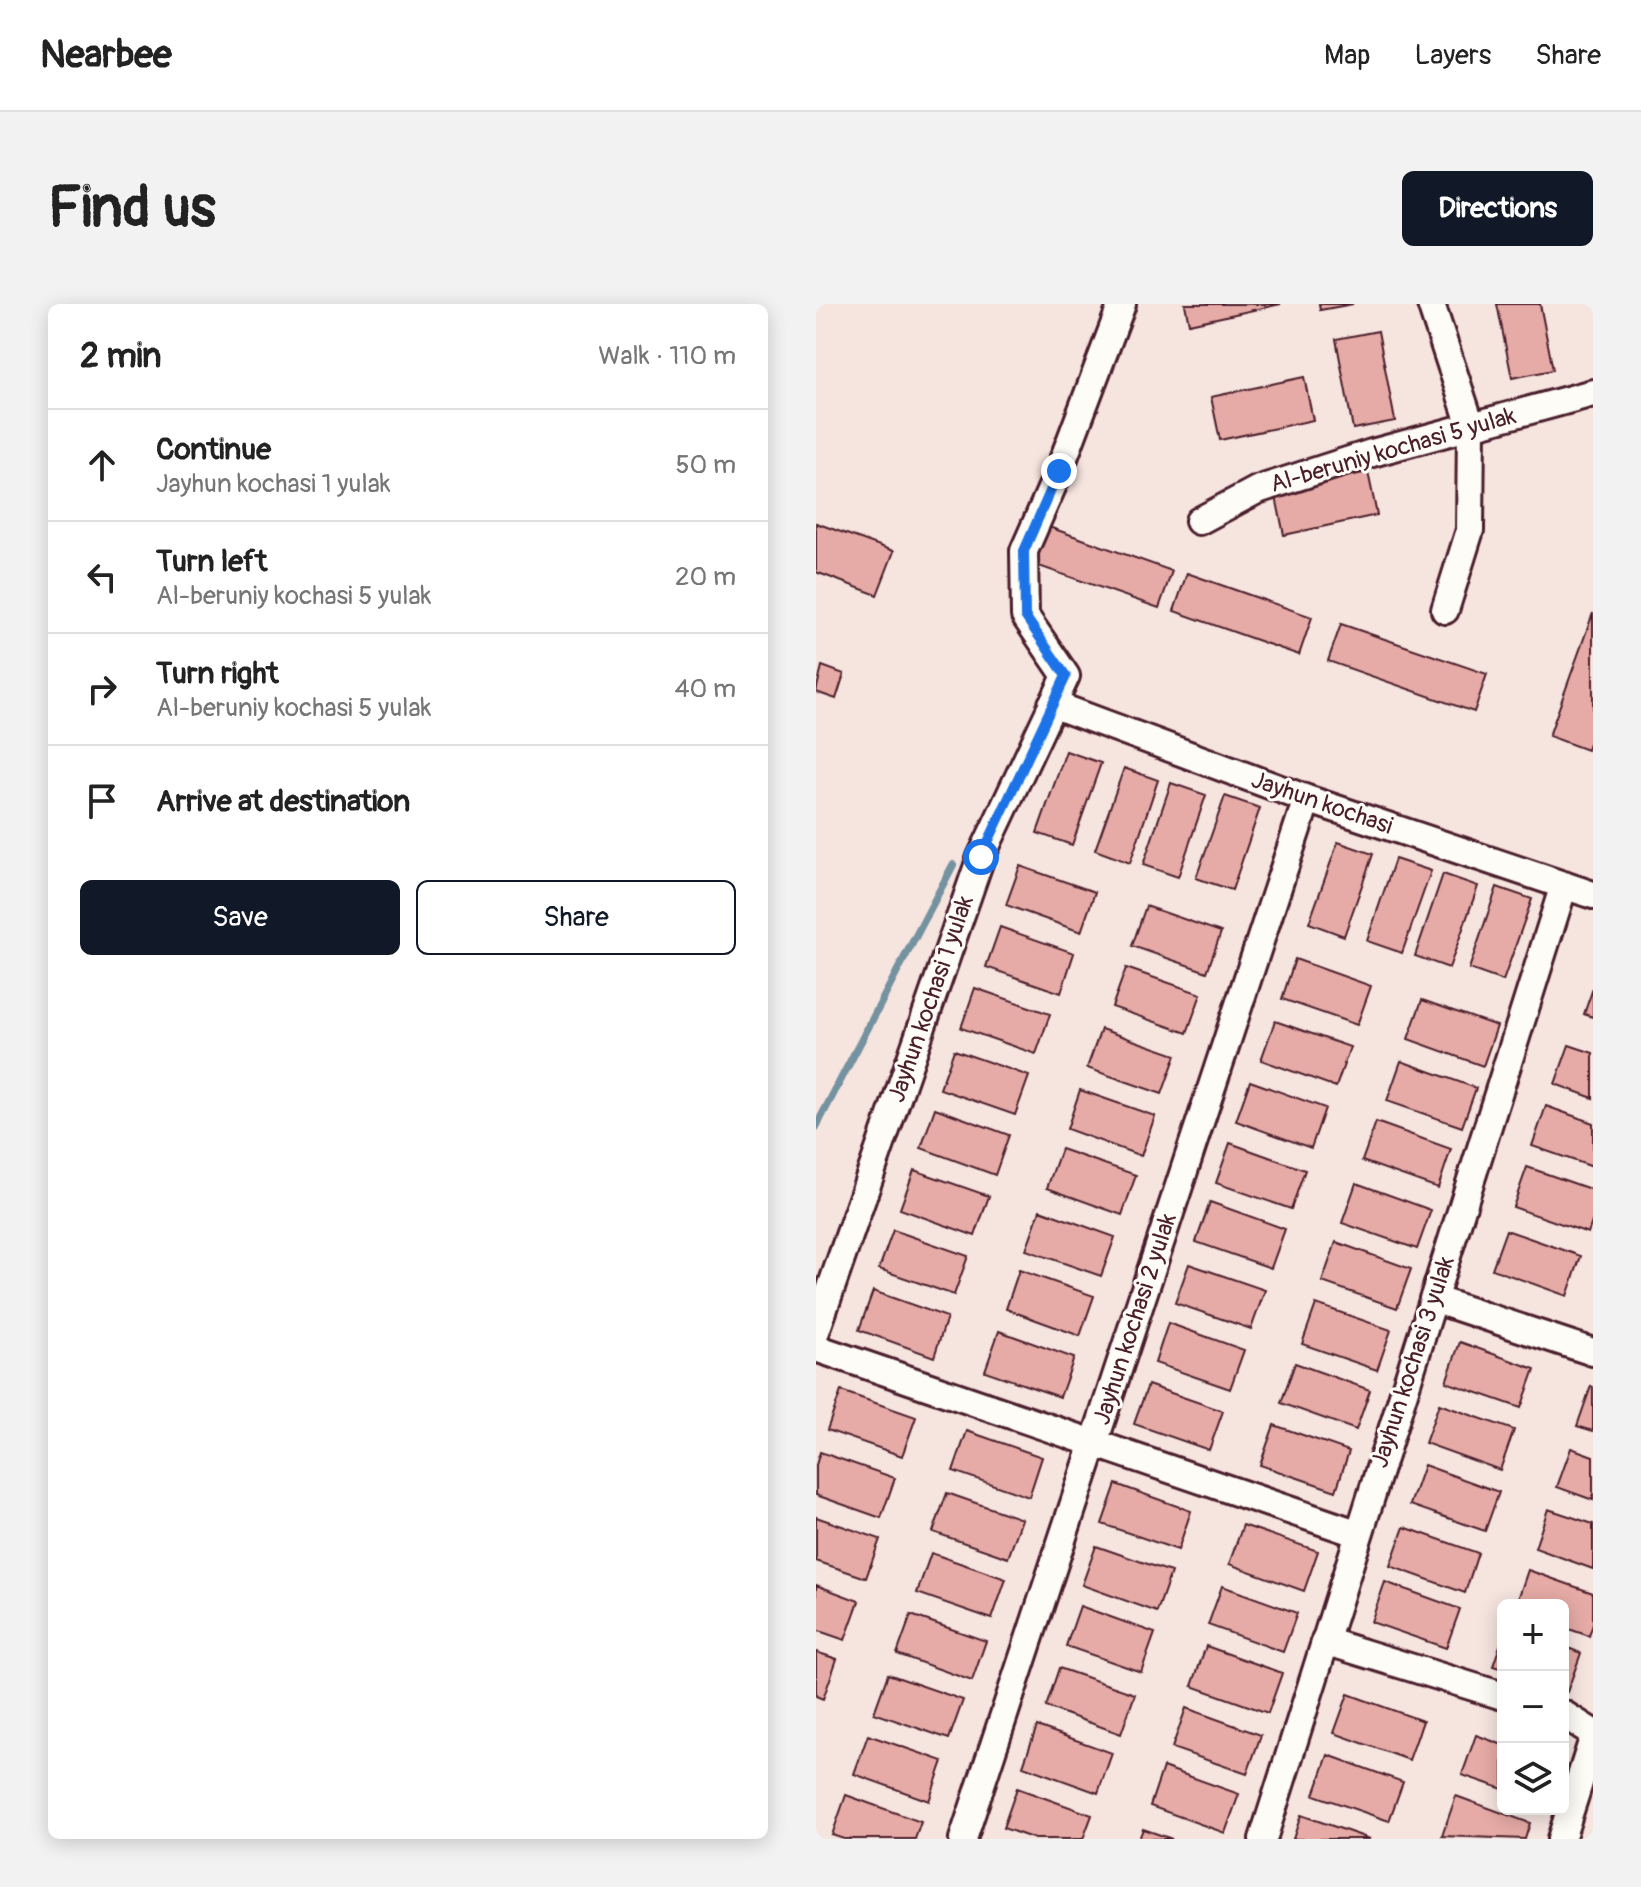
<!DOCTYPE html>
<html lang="en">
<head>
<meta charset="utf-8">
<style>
	body { margin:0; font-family:Pangolin,sans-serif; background:#f2f2f2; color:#222 }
	.controls { position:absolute; right:24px; bottom:24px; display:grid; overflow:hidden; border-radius:12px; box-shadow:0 4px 20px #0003 }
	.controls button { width:72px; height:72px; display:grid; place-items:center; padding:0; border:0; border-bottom:2px solid #e0e0e0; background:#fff; color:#222; font:40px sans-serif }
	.stop { position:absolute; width:24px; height:24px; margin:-18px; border:6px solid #1a73e8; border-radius:50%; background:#fff }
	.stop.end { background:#1a73e8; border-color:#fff; box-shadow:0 2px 8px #0008 }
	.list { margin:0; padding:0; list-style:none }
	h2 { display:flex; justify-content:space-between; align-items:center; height:104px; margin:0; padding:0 32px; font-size:34px }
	h2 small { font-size:26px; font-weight:400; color:#767676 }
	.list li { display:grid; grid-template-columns:52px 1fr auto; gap:24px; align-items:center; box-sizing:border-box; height:112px; padding:0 32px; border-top:2px solid #e0e0e0 }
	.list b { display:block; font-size:30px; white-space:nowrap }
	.list p { margin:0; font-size:26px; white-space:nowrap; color:#767676 }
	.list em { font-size:26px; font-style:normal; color:#767676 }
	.actions { display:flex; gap:16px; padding:24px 32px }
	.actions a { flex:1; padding:18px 0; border:2px solid #111827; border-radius:12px; text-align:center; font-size:28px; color:#111827 }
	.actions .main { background:#111827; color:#fff }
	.icon { flex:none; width:44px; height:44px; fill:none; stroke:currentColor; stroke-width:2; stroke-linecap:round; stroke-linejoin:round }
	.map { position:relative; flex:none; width:777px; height:1535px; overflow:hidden; border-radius:12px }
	header { display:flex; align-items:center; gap:48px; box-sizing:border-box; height:112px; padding:0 40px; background:#fff; border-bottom:2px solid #e0e0e0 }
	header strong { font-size:38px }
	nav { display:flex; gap:44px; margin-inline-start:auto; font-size:28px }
	.intro { display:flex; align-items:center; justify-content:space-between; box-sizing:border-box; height:192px; padding:0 48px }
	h1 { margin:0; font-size:56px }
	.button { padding:20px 36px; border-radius:12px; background:#111827; color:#fff; font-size:28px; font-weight:700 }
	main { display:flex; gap:48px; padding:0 48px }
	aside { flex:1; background:#fff; border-radius:12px; box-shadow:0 4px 20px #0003 }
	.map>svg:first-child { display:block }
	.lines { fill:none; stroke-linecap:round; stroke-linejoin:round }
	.stream { stroke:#7492a0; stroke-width:8 }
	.building { fill:#e6aba6; stroke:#4a1f2b; stroke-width:2 }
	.minor-casing { stroke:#4a1f2b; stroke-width:32 }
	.minor { stroke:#fdfcf7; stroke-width:26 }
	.route { stroke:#1a73e8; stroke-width:10 }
	.labels { text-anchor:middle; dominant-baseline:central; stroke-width:6; stroke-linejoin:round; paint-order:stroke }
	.street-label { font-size:24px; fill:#4a1f2b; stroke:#fdfcf7 }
</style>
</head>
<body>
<header>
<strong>Nearbee</strong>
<nav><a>Map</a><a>Layers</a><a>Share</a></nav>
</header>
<div class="intro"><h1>Find us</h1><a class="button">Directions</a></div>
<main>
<aside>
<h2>2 min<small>Walk · 110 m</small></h2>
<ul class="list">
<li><svg class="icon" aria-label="ahead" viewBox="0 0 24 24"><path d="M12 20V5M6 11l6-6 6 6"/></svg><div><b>Continue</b><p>Jayhun kochasi 1 yulak</p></div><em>50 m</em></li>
<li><svg class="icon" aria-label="left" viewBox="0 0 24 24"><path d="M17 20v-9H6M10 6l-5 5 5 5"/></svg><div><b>Turn left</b><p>Al-beruniy kochasi 5 yulak</p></div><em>20 m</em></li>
<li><svg class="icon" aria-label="right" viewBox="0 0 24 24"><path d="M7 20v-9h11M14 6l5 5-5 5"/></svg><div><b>Turn right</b><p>Al-beruniy kochasi 5 yulak</p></div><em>40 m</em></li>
<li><svg class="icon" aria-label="arrive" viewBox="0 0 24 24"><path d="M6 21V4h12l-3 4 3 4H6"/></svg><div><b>Arrive at destination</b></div></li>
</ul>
<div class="actions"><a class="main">Save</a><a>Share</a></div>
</aside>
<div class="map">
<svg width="777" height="1535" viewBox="0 0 777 1535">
	<rect width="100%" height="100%" fill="#f6e4df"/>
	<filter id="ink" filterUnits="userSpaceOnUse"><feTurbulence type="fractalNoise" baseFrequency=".0125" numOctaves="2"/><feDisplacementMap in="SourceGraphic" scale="16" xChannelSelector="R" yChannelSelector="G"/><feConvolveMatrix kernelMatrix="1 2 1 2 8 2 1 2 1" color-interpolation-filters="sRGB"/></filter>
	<g filter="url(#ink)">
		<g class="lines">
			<!-- stream -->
			<path class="stream" d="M0 823 137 561"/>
		</g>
		<!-- building -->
		<path class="building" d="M369 0H465L373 20Z
			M503 0H537L504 6Z
			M681 0H724L737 66 696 74Z
			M562 27 579 117 537 125 520 35Z
			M488 73 497 116 404 136 395 93Z
			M552 168 561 211 468 231 459 188Z
			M0 219 78 247 61 291 0 268Z
			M230 222 356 267 343 304 217 260Z
			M371 269 496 313 483 351 358 307Z
			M777 309V428L771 446 733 432Z
			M525 320 671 370 658 408 512 357Z
			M6 362 28 370 20 395 0 388Z
			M250 447 285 459 256 541 221 529Z
			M308 464 342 476 314 559 279 546Z
			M355 479 390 491 362 573 327 561Z
			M409 492 444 504 416 586 380 574Z
			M522 538 557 550 528 632 493 619Z
			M579 555 615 567 586 649 551 637Z
			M204 562 279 588 265 628 190 601Z
			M627 570 662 582 633 664 599 652Z
			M681 583 716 595 687 677 653 665Z
			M330 602 405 628 391 668 316 642Z
			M184 623 258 649 245 689 170 663Z
			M479 655 555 682 541 721 466 695Z
			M310 664 385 690 371 729 296 703Z
			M159 684 234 710 220 750 145 724Z
			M777 684V713L768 710Z
			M606 696 681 722 667 762 592 735Z
			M459 717 534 743 520 783 445 756Z
			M285 725 360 751 346 790 271 764Z
			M753 741 777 749V794L739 780Z
			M138 746 213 772 199 811 124 785Z
			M585 757 660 784 646 823 571 797Z
			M434 777 509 804 495 844 420 817Z
			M264 786 339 812 325 852 251 825Z
			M730 802 777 819V863L716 842Z
			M119 804 193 831 179 871 105 844Z
			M560 818 635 845 622 884 546 857Z
			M414 839 489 866 475 905 400 879Z
			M245 845 320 871 306 911 231 884Z
			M711 863 777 886V915L772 929 697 903Z
			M98 866 173 892 159 932 84 905Z
			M540 879 615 906 601 945 526 919Z
			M394 898 469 925 455 964 380 938Z
			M224 906 299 933 285 972 210 946Z
			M77 926 152 952 138 991 63 965Z
			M690 926 765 952 751 992 676 965Z
			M520 938 595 965 581 1004 506 978Z
			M373 960 449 986 435 1025 359 999Z
			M203 966 278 992 264 1032 190 1005Z
			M57 987 131 1013 118 1053 43 1026Z
			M500 1000 575 1026 561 1066 486 1040Z
			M352 1019 428 1046 414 1085 339 1059Z
			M183 1027 258 1054 244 1093 169 1067Z
			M644 1038 719 1065 705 1104 630 1078Z
			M479 1059 554 1086 540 1126 465 1099Z
			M332 1081 407 1107 393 1146 318 1120Z
			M775 1082 777 1083V1127L761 1122Z
			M25 1087 100 1113 86 1152 11 1126Z
			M623 1100 698 1126 684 1166 609 1139Z
			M458 1121 533 1147 520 1187 444 1161Z
			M151 1127 226 1153 213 1193 137 1167Z
			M755 1144 777 1152V1196L741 1183Z
			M4 1148 79 1174 65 1214 0 1191V1161Z
			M608 1161 683 1188 669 1227 594 1201Z
			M300 1180 375 1207 362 1246 286 1220Z
			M131 1189 206 1215 192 1254 117 1228Z
			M732 1205 777 1220V1265L719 1244Z
			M0 1213 64 1235 50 1274 0 1257Z
			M427 1221 502 1247 488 1287 413 1260Z
			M588 1223 662 1249 649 1289 574 1262Z
			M280 1242 355 1268 341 1308 266 1281Z
			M115 1249 190 1275 176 1315 101 1289Z
			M712 1266 777 1289V1320L773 1332 747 1323V1301H700Z
			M569 1278 644 1305 630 1344 555 1318Z
			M0 1281 43 1297 29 1336 0 1326Z
			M406 1282 481 1309 467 1348 392 1321Z
			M264 1302 339 1329 325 1368 250 1342Z
			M95 1311 170 1337 156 1377 81 1350Z
			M687 1333V1365L677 1362Z
			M390 1342 466 1369 452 1409 376 1382Z
			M747 1342 765 1349 751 1388 747 1387Z
			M0 1348 21 1355 7 1395 0 1392Z
			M243 1364 319 1390 305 1430 230 1403Z
			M72 1370 147 1396 133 1435 58 1409Z
			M532 1390 607 1417 593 1456 518 1429Z
			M370 1404 445 1431 431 1470 356 1444Z
			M221 1422 296 1449 282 1489 207 1462Z
			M52 1431 127 1457 113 1497 38 1470Z
			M660 1431 687 1441V1485L646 1471Z
			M512 1451 587 1478 573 1517 498 1491Z
			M347 1463 423 1490 409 1529 334 1502Z
			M201 1484 276 1511 267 1535H219L187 1524Z
			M30 1491 105 1518 99 1535H28L16 1531Z
			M640 1492 714 1519 709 1535 626 1532Z
			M485 1511 554 1535H477Z
			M327 1525 356 1535H323Z"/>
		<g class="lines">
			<defs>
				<path id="minor" d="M615 0 655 122 654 226 629 306
					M383 217 441 186 556 149 777 89
					M236 400 491 495 777 591
					M617 995 777 1048
					M0 1027 165 553 250 372 209 312 208 247 243 167 306 0
					M0 1044 543 1230
					M509 1337 687 1392
					M747 1410 777 1429
					M147 1535 491 495
					M447 1535 748 581
					M745 1535 777 1435"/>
			</defs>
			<!-- minor casing -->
			<use href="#minor" class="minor-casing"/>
			<!-- minor -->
			<use href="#minor" class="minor"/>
		</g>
	</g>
	<g class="lines" filter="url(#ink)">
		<!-- route -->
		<path class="route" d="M165 553 250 372 209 312 208 247 243 167"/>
	</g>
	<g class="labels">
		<!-- street labels -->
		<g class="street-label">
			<text transform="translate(577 146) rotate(-16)">Al-beruniy kochasi 5 yulak</text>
			<text transform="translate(506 499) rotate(19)">Jayhun kochasi</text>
			<text transform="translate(115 695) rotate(-71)">Jayhun kochasi 1 yulak</text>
			<text transform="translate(319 1015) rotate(-72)">Jayhun kochasi 2 yulak</text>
			<text transform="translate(597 1058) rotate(-72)">Jayhun kochasi 3 yulak</text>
		</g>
	</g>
</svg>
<div class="controls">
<button>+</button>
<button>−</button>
<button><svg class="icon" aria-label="layers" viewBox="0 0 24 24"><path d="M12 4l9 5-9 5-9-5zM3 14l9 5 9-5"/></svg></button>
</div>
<div class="stop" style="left:165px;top:553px"></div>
<div class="stop end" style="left:243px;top:167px"></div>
</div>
</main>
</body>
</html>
